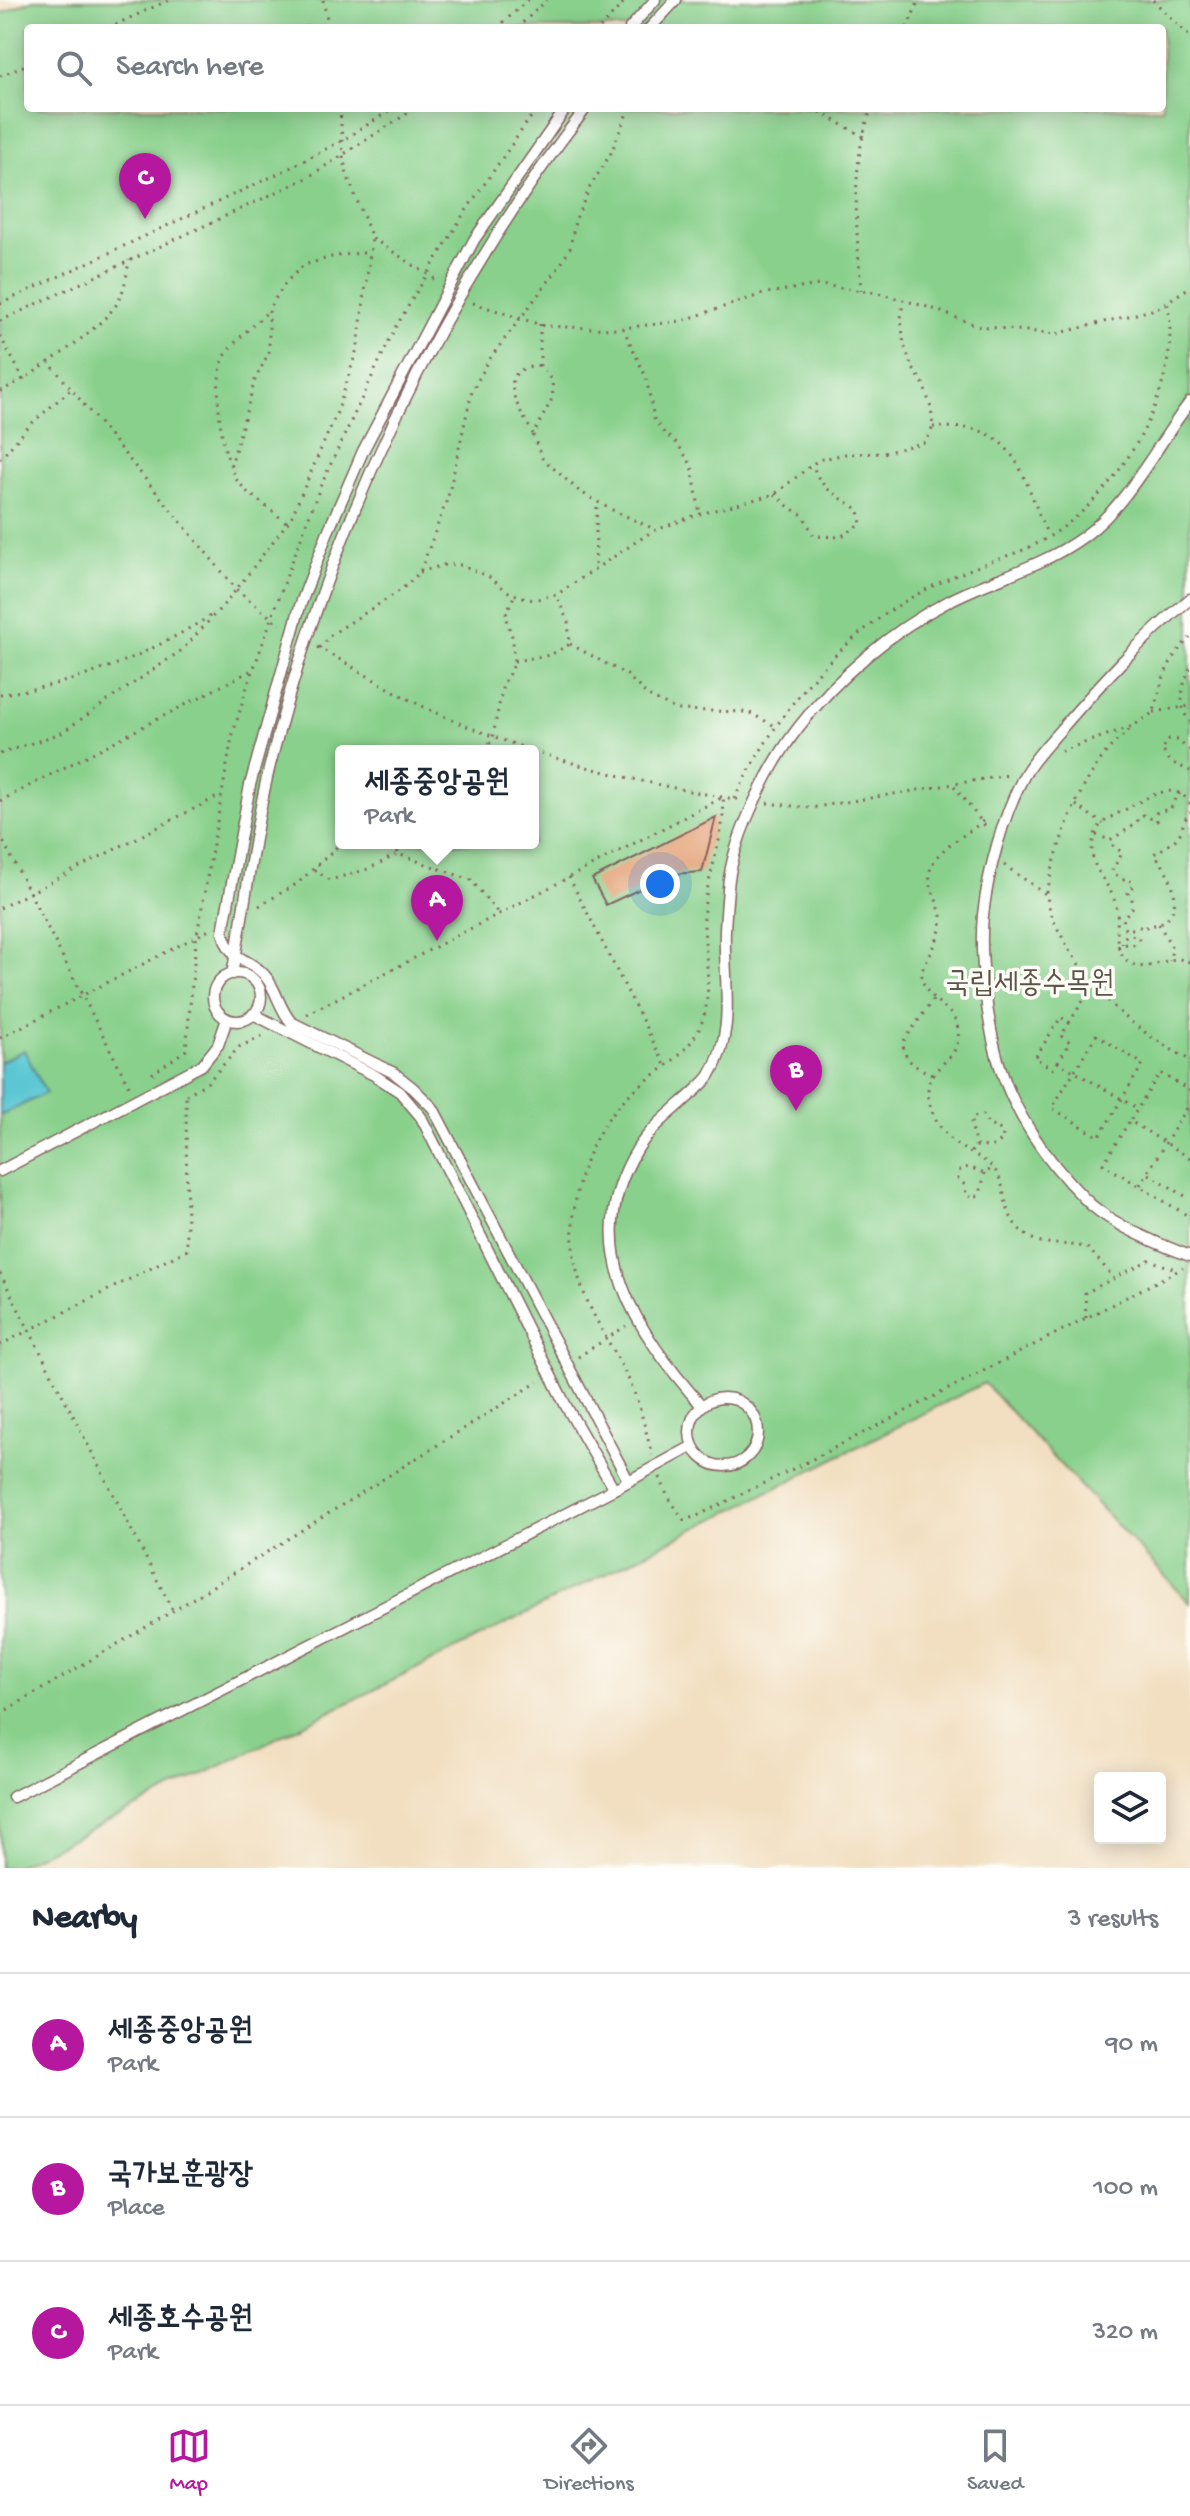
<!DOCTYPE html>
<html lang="en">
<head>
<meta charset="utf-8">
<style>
	body { margin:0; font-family:"Gochi Hand","Poor Story",sans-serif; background:#f6f6f7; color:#1f2937 }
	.controls { position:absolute; right:24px; bottom:24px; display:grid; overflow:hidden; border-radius:8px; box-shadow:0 4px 20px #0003 }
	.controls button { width:72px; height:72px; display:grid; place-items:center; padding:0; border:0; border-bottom:2px solid #e0e1e3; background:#fff; color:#1f2937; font:40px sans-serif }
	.you { position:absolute; left:660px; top:884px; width:28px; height:28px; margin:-20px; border:6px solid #fff; border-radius:50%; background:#1a73e8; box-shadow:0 0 0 12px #1a73e833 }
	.badge { display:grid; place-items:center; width:52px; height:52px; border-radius:50%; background:#b5179e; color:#fff; font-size:26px; font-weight:700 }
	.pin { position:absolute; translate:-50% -66px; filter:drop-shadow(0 2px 4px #0008) }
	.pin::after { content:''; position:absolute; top:42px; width:28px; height:24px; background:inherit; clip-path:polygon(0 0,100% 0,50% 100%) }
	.popup { position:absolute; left:335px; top:745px; width:204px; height:104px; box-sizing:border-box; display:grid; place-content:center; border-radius:8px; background:#fff; filter:drop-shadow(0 2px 6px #0005); font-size:26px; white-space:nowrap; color:#747a83 }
	.popup b { font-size:30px; color:#1f2937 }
	.popup::after { content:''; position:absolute; left:50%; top:100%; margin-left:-16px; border:16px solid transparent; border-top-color:#fff }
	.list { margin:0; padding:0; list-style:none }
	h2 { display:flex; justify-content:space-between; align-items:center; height:104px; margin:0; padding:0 32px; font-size:34px }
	h2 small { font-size:26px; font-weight:400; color:#747a83 }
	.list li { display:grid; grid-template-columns:52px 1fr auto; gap:24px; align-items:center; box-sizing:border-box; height:144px; padding:0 32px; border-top:2px solid #e0e1e3 }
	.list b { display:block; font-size:30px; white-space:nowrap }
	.list p { margin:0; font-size:26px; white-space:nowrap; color:#747a83 }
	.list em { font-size:26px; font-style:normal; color:#747a83 }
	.icon { flex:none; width:44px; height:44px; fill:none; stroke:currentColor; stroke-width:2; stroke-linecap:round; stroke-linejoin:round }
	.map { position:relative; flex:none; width:1190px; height:1868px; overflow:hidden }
	.search { position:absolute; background:#fff; box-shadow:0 4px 20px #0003; left:24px; right:24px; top:24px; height:88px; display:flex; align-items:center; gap:20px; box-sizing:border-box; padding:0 28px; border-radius:8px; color:#747a83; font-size:30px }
	.sheet { height:536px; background:#fff }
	nav { display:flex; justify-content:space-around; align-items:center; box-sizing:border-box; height:112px; border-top:2px solid #e0e1e3; background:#fff; font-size:22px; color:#747a83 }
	nav a { display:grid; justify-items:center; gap:4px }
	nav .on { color:#b5179e }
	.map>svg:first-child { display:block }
	.green { fill:#89d08c; stroke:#6a785c; stroke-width:2; fill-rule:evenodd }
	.water { fill:#5bc7d3; stroke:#52737f; stroke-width:2 }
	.building { fill:#e19769 }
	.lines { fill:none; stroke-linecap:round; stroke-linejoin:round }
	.lane-casing { stroke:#856260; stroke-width:13 }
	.path { stroke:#856260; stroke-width:3; stroke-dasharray:2 6; stroke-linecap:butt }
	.lane { stroke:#fff; stroke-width:10 }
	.labels { text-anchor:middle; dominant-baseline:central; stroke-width:7; stroke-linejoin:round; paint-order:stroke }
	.park-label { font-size:30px; fill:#5d5448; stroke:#fdfcf7 }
</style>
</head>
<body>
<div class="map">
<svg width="1190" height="1868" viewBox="0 0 1190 1868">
	<rect width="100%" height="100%" fill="#fdfcf7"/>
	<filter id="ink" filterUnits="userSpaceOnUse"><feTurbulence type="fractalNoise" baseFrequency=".0125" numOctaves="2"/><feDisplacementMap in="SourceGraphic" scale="16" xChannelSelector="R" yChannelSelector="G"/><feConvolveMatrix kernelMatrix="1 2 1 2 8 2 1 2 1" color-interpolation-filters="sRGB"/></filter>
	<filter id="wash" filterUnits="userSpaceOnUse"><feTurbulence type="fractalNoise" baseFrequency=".006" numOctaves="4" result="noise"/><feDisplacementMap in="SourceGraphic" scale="32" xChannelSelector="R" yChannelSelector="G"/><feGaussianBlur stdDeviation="1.8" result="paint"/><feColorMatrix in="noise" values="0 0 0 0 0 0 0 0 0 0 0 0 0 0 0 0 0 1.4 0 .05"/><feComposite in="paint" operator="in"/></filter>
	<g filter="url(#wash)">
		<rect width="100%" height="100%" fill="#f2dfc1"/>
		<!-- green -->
		<path class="green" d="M33 0H1190V1603L984 1383 380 1687 13 1868H0V14ZM28 28H1162V108H28ZM341 751H533V843H341Z"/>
		<!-- water -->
		<path class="water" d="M24 1050 46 1093 0 1116V1062Z"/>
		<g id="blocks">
			<!-- building -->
			<path class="building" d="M716 817 702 872 672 874 606 905 592 879Z"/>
		</g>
	</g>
	<g filter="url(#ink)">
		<use href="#blocks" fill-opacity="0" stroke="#856260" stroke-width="2"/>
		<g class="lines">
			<defs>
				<path id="lane" d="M630 28 655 0
					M650 28 676 0
					M566 108 474 240 363 451 327 534 300 606 250 785 223 932C230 964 250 956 266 977 277 991 279 1008 291 1022L394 1073 413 1088 433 1108 628 1480
					M1190 599C1142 638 1102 682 1062 728 1049 743 1033 759 1024 776 1003 815 988 871 983 915 979 956 987 1021 998 1060 1012 1111 1047 1161 1084 1198 1107 1223 1158 1244 1190 1256
					M213 997a24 24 0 1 1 48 0a24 24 0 1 1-48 0Z
					M232 974C246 904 253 833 270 765 329 531 438 298 586 108
					M253 1014 374 1075 400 1092 421 1117 566 1406 614 1489
					M0 1171 202 1065 218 1045 227 1019
					M690 1432a34 34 0 1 1 68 0a34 34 0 1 1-68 0Z
					M702 1406C636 1331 577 1246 638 1148 653 1125 677 1108 697 1089 701 1085 707 1080 710 1075 737 1030 723 978 725 930 726 913 727 896 729 879 736 831 769 766 798 728 838 676 891 631 949 601 993 578 1042 567 1083 537 1129 504 1156 446 1190 402
					M13 1797 614 1489 693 1446"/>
			</defs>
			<!-- lane casing -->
			<use href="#lane" class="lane-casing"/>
			<!-- path -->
			<path class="path" d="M323 0 329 28
				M1153 0 1190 37
				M108 28 169 0
				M497 28 528 0
				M517 28 547 0
				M600 28 626 0
				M907 28 919 0
				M0 76 28 64
				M340 108 343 156 347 175 372 238 436 280
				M813 108 864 137
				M861 291C857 234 849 162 872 108
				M473 303 544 326 615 329 681 321 766 293 820 285 878 293 931 308 978 326 1056 334 1156 309 1190 287
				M0 304 288 169 343 140 394 108
				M0 321 305 179 416 108
				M540 324V365L552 381 553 397 533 435 542 458 579 491 608 508 656 530
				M623 328 646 377 654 419 664 433 677 443 692 466 700 514
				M0 336 24 380
				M48 361 237 590 280 625
				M0 391C26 381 105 326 118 302 125 289 127 274 129 260
				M933 427C947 428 964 426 977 430 1022 442 1030 500 1048 535
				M533 434C525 418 499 383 521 370 526 367 535 366 540 365
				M0 459 30 425 71 389
				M231 465C220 447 215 388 221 367 222 361 226 354 229 350 238 337 258 322 269 310
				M775 494 790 508 803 515 814 536 840 537 861 525 859 510C841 497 818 489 813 464
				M286 522 246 491 236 479 231 465 255 380 269 352V308L287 281 304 265 335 256 370 252
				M595 565 597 501
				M420 572 443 565H461L488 576 510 593 533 600 556 595 651 532 696 515 775 494 818 460 845 454 884 453 926 442 933 427 931 408 923 383 912 367 904 345 901 319 903 301
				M570 644 627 675 648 696 677 710 748 712 775 726
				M318 647C355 668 391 691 430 710 527 755 634 783 740 800
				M320 648 332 634 401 590 420 572 448 497 472 391 491 357 560 266 570 248 575 221 590 187 611 153 629 108
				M514 661 550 655 570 644 568 622 556 595
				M1190 668C1182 685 1177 706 1190 722
				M0 694C79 685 148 655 215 613
				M1154 712 1190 706
				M1190 750 1177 740 1169 739 1162 750 1171 762 1190 771
				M486 751 493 736 503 684 514 665 513 639 505 616 515 594
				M1061 751 1133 726 1154 712C1160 683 1168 658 1190 638
				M0 754 61 733 182 650 229 599 291 518 338 410 358 346 372 238
				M954 786 988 830
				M1180 793 1176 796 1171 808 1156 813 1157 821 1143 815 1130 828 1110 840 1114 847 1122 852 1119 860 1112 868 1113 873 1123 879 1128 878 1134 885 1128 893 1132 897V908L1123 918 1125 929H1136L1140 927 1142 929C1151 924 1162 926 1169 916 1183 899 1168 869 1154 854 1163 848 1177 842 1181 831 1184 823 1184 820 1190 812
				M734 799C770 728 812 668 877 620 909 596 947 578 984 564 999 558 1015 554 1030 547 1111 510 1186 392 1167 302
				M0 801 254 669
				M767 803 810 808 1008 775
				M1190 804C1176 779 1148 797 1130 807 1120 813 1107 817 1099 827 1095 832 1092 843 1092 850 1092 872 1112 885 1116 906 1121 926 1109 948 1130 963 1145 973 1163 959 1178 959 1182 959 1186 961 1190 962
				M1076 805 1103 824
				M983 821C970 832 942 847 934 861 922 881 938 897 941 916 943 932 930 956 922 970 920 1003 955 1003 958 1030 962 1063 927 1063 928 1092 929 1115 944 1136 962 1148 972 1154 985 1159 993 1168 1010 1186 998 1217 1029 1237 1047 1248 1071 1241 1089 1249L1114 1278
				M0 835 130 1088
				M1096 835 1110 840
				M397 843 398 854
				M1004 865 1047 895C1049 915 1058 930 1068 947 1099 1000 1136 1031 1190 1060
				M314 870 330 880 368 869 398 854 471 880 498 913
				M569 877 666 1067
				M1047 893C1057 844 1074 796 1104 755 1111 745 1122 737 1131 728
				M259 906 298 883 341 843
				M0 908 221 795
				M1159 924 1172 948 1170 961
				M1118 947 1122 944 1133 945 1139 939 1138 936 1127 935 1122 940V944
				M307 1014 723 797C727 830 707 875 704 911 702 949 717 995 698 1031 684 1057 659 1070 637 1088 591 1125 570 1189 573 1246 576 1294 605 1333 626 1374 639 1399 645 1428 652 1455
				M1069 1023 1093 985
				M1096 1035 1143 1064 1099 1137 1052 1108Z
				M0 1038 209 930
				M1058 1062 1070 1042 1061 1036 1069 1023 1061 1017 1035 1058 1053 1069 1058 1062 1137 1108
				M152 1074 186 1050 196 941 232 737 246 690 290 567 320 487 395 328 463 215 537 108
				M932 1074C916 1067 903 1061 903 1042L933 1000
				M1190 1091 1160 1073 1130 1121 1190 1158
				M186 1095 208 1082 239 1047 265 1035
				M1129 1122 1103 1164 1190 1217
				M971 1152 975 1146 991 1147 1002 1141 1003 1133 997 1127 989 1126 983 1115H977L971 1121 975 1146
				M985 1173 980 1194 973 1198 966 1195 965 1185 958 1179 960 1170 968 1167 985 1173 993 1168
				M1149 1174 1190 1199
				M1140 1185 1190 1103
				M0 1273 173 1611
				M1086 1318 1085 1293 1149 1260 1178 1270
				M0 1345 187 1250 186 1094
				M578 1357 626 1326
				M660 1477 667 1495 684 1520 697 1516 803 1464 1183 1268
				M0 1714 173 1611 538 1382"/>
			<!-- lane -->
			<use href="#lane" class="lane"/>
		</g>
	</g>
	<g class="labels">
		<!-- park labels -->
		<g class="park-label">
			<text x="1030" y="985">국립세종수목원</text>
		</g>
	</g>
</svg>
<div class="controls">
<button><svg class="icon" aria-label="layers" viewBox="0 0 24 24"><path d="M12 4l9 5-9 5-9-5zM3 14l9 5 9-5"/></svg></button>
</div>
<div class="you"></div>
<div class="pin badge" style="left:437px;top:941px">A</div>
<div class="popup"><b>세종중앙공원</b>Park</div>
<div class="pin badge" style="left:796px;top:1111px">B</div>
<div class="pin badge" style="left:145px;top:219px">C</div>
<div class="search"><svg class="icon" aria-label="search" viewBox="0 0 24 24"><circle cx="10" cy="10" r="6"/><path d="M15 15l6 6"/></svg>Search here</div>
</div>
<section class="sheet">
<h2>Nearby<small>3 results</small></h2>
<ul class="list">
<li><span class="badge">A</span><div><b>세종중앙공원</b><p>Park</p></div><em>90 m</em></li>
<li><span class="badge">B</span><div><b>국가보훈광장</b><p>Place</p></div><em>100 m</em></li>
<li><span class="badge">C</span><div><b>세종호수공원</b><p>Park</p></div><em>320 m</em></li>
</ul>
</section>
<nav>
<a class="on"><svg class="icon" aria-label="map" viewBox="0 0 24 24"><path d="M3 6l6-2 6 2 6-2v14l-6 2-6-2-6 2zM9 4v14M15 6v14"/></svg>Map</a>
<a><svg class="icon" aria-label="directions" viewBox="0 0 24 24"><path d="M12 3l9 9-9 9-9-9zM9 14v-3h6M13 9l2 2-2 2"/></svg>Directions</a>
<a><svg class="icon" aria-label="saved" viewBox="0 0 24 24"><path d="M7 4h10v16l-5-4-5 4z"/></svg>Saved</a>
</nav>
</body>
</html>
